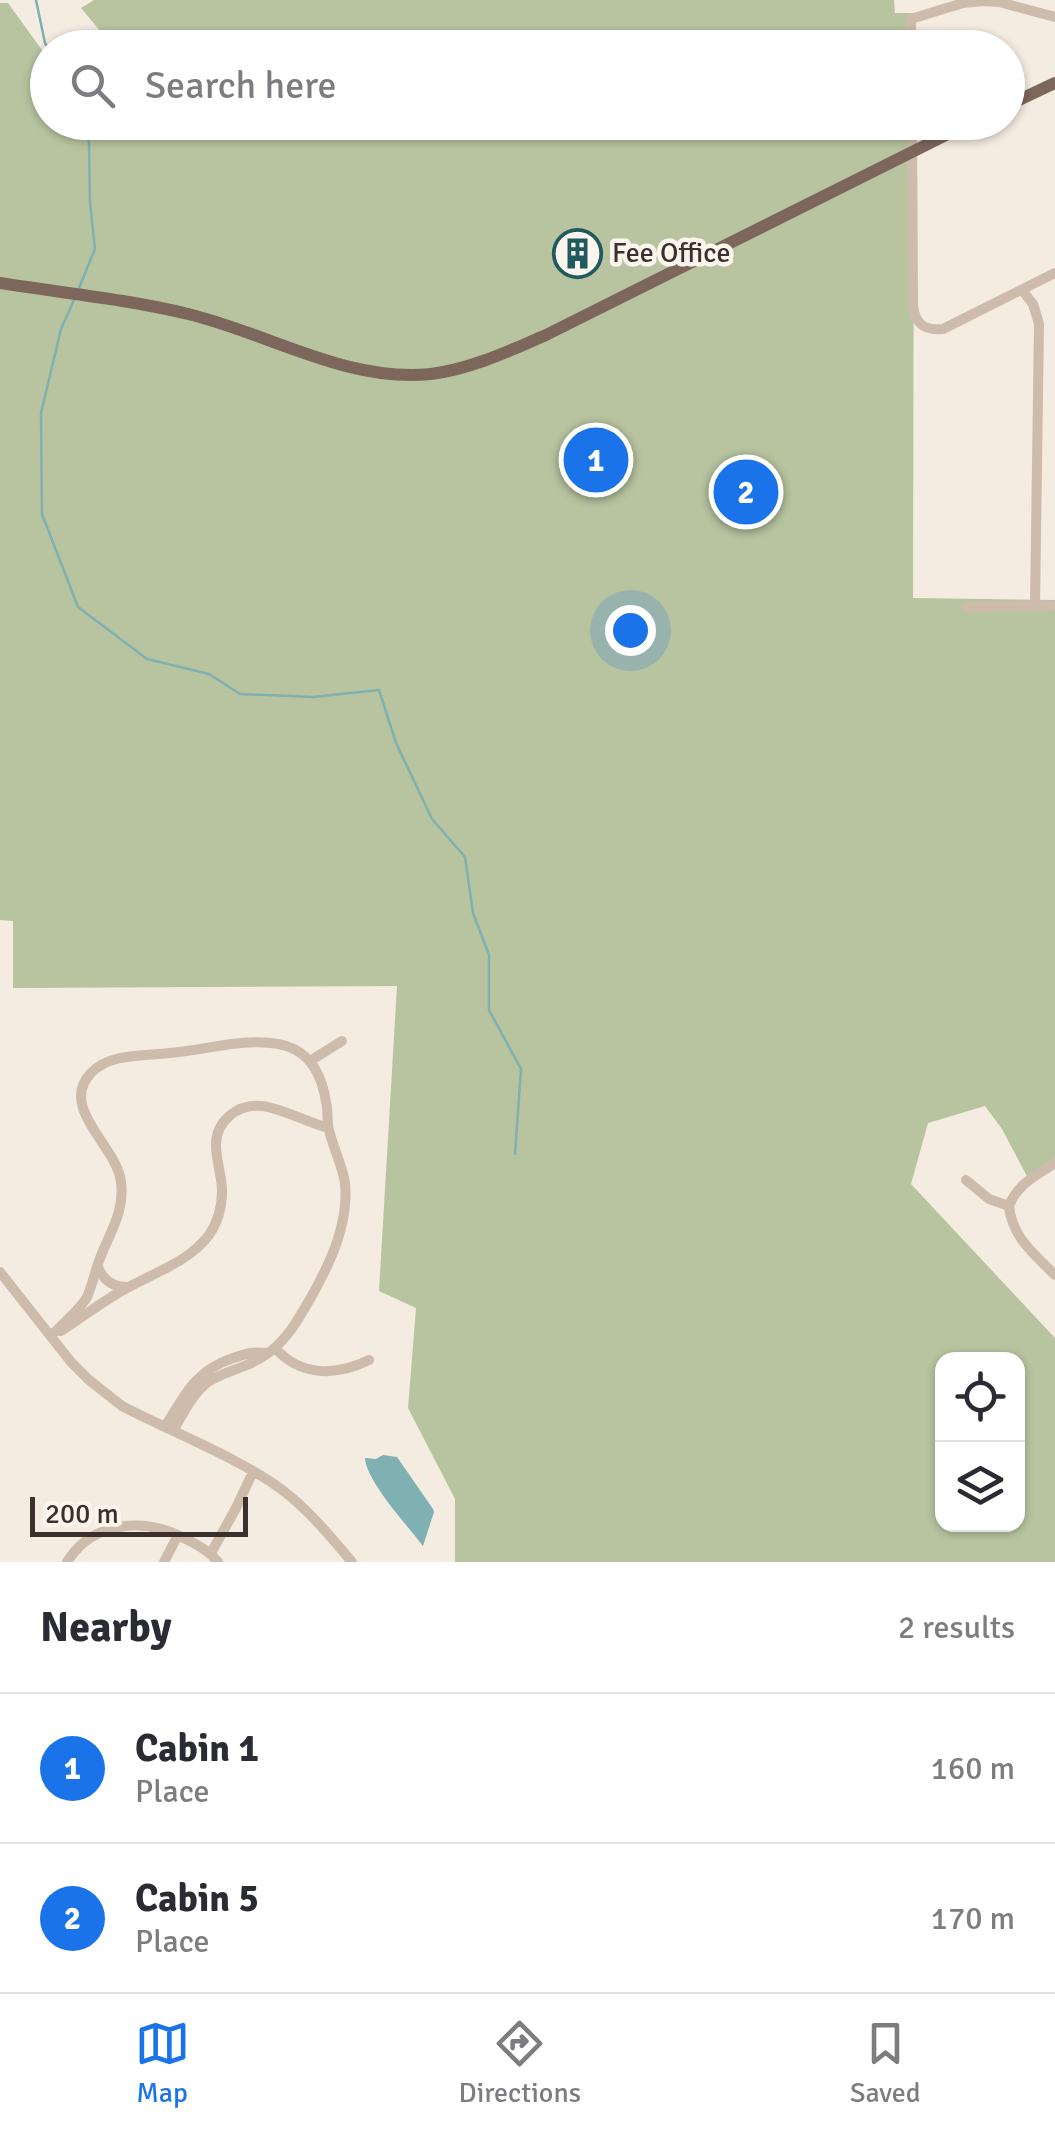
<!DOCTYPE html>
<html lang="en">
<head>
<meta charset="utf-8">
<style>
	body { margin:0; font-family:Signika,sans-serif; background:#f7f7f7; color:#2b2b33 }
	.controls { position:absolute; right:30px; bottom:30px; display:grid; overflow:hidden; border-radius:20px; box-shadow:0 2px 8px #0004 }
	.controls button { width:90px; height:90px; display:grid; place-items:center; padding:0; border:0; border-bottom:2px solid #e1e1e2; background:#fff; color:#2b2b33; font:50px sans-serif }
	.scale { position:absolute; left:30px; bottom:25px; width:218px; box-sizing:border-box; padding-left:10px; border:5px solid #3b302b; border-top:0; font-size:28px; line-height:35px; white-space:nowrap; color:#3b302b; -webkit-text-stroke:8px #fbf5ee; paint-order:stroke }
	.you { position:absolute; left:630px; top:630px; width:35px; height:35px; margin:-25px; border:8px solid #fff; border-radius:50%; background:#1a73e8; box-shadow:0 0 0 15px #1a73e833 }
	.badge { display:grid; place-items:center; width:65px; height:65px; border-radius:50%; background:#1a73e8; color:#fff; font-size:32px; font-weight:700 }
	.pin { position:absolute; translate:-50% -50%; border:5px solid #fff; box-shadow:0 2px 10px #0006 }
	.list { margin:0; padding:0; list-style:none }
	h2 { display:flex; justify-content:space-between; align-items:center; height:130px; margin:0; padding:0 40px; font-size:42px }
	h2 small { font-size:32px; font-weight:400; color:#7c7c81 }
	.list li { display:grid; grid-template-columns:65px 1fr auto; gap:30px; align-items:center; box-sizing:border-box; height:150px; padding:0 40px; border-top:2px solid #e1e1e2 }
	.list b { display:block; font-size:38px; white-space:nowrap }
	.list p { margin:0; font-size:32px; white-space:nowrap; color:#7c7c81 }
	.list em { font-size:32px; font-style:normal; color:#7c7c81 }
	.icon { flex:none; width:55px; height:55px; fill:none; stroke:currentColor; stroke-width:2; stroke-linecap:round; stroke-linejoin:round }
	.map { position:relative; flex:none; width:1055px; height:1562px; overflow:hidden }
	.search { position:absolute; background:#fff; box-shadow:0 2px 8px #0004; left:30px; right:30px; top:30px; height:110px; display:flex; align-items:center; gap:25px; box-sizing:border-box; padding:0 35px; border-radius:55px; color:#7c7c81; font-size:38px }
	.sheet { height:430px; background:#fff }
	nav { display:flex; justify-content:space-around; align-items:center; box-sizing:border-box; height:140px; border-top:2px solid #e1e1e2; background:#fff; font-size:28px; color:#7c7c81 }
	nav a { display:grid; justify-items:center; gap:5px }
	nav .on { color:#1a73e8 }
	.map>svg:first-child { display:block }
	.green { fill:#b8c4a0; fill-rule:evenodd }
	.water { fill:#7fb0b2 }
	.lines { fill:none; stroke-linecap:round; stroke-linejoin:round }
	.stream { stroke:#7fb0b2; stroke-width:2.5 }
	.minor { stroke:#cdbbac; stroke-width:10 }
	.major { stroke:#7d675c; stroke-width:12 }
	.labels { text-anchor:middle; dominant-baseline:central; stroke-width:9; stroke-linejoin:round; paint-order:stroke }
	.poi-label { font-size:28px; fill:#3b302b; stroke:#fbf5ee; text-anchor:start }
</style>
</head>
<body>
<div class="map">
<svg width="1055" height="1562" viewBox="0 0 1055 1562">
	<rect width="100%" height="100%" fill="#f4ebe1"/>
	<!-- green -->
	<path class="green" d="M94 0H894L895 13H914V47L99 48 110 43 81 8Z
		M0 3H8L47 57 48 122 914 123 913 598 1055 600V1163L1029 1180 1002 1129 985 1106 928 1123 911 1184 1055 1338V1562H455V1499L408 1408 416 1308 379 1291 397 986 13 988V921L0 920ZM942 1360H1018V1524H942Z"/>
	<!-- water -->
	<path class="water" d="M383 1455 397 1457 433 1509 434 1512 423 1546C408 1526 366 1481 365 1458L376 1459Z"/>
	<g class="lines">
		<!-- stream -->
		<path class="stream" d="M36 0 45 43 48 48
			M79 288 95 249 90 202 89 143 85 122
			M74 300 61 329 41 413 42 514 78 607 147 659 209 674 240 694 313 697 379 690 396 743 432 819 465 857 473 913 489 955V1010L521 1069 515 1154"/>
		<!-- minor -->
		<path class="minor" d="M911 48V19L963 3 983 1 999 2 1055 17
			M912 122 913 305C915 324 924 331 943 329L1055 273
			M1022 290 1033 304 1039 324 1035 607
			M967 607 1055 606
			M310 1061 342 1041
			M966 1180 989 1199 1009 1206
			M1009 1206C1012 1237 1034 1254 1055 1275
			M1009 1206C1017 1184 1037 1175 1055 1163
			M98 1267C103 1280 112 1287 127 1287
			M0 1272 71 1362 89 1380 122 1406C172 1432 237 1457 281 1489 309 1510 330 1536 352 1562
			M61 1331C83 1317 103 1301 125 1289 153 1273 189 1262 209 1235 218 1222 222 1207 222 1191 222 1176 216 1161 216 1145 216 1121 238 1103 262 1106 284 1109 306 1122 328 1128
			M51 1336C62 1324 79 1311 87 1297 92 1286 95 1272 99 1261 109 1233 125 1213 121 1182 117 1146 58 1108 91 1073 109 1053 145 1056 170 1053 190 1051 210 1047 231 1044 281 1038 317 1044 326 1102 328 1109 327 1117 328 1125 331 1144 342 1163 345 1183 350 1232 320 1284 295 1324 285 1339 273 1352 257 1360 241 1369 223 1372 208 1382 192 1394 183 1414 173 1431
			M275 1348C301 1377 336 1376 369 1360
			M165 1427C185 1394 195 1371 233 1358 245 1354 254 1351 266 1353
			M211 1553 236 1508 253 1472
			M67 1562C93 1520 146 1517 186 1539 199 1546 209 1551 218 1562
			M164 1562 178 1535"/>
		<!-- major -->
		<path class="major" d="M1008 105 1055 83
			M0 283C62 293 127 299 188 314 268 333 347 383 431 374 471 369 509 351 546 335L972 122"/>
	</g>
	<!-- icons -->
	<defs>
		<symbol id="building-ring" viewBox="-11 -11 22 22"><circle r="9.5" fill="#fbf5ee" stroke="#1f5a5e" stroke-width="1.5"/><path d="M-4-6H4V6H1V3H-1V6H-4ZM-2.5-4.3h1.7v1.8h-1.7ZM.8-4.3h1.7v1.8H.8ZM-2.5-1h1.7V.8h-1.7ZM.8-1h1.7V.8H.8Z" fill="#1f5a5e"/></symbol>
	</defs>
	<g fill-rule="evenodd">
		<use href="#building-ring" x="550" y="226" width="55" height="55"/>
	</g>
	<g class="labels">
		<!-- poi labels -->
		<g class="poi-label">
			<text x="612" y="253">Fee Office</text>
		</g>
	</g>
</svg>
<div class="controls">
<button><svg class="icon" aria-label="locate" viewBox="0 0 24 24"><circle cx="12" cy="12" r="6"/><path d="M12 2v4M12 18v4M2 12h4M18 12h4"/></svg></button>
<button><svg class="icon" aria-label="layers" viewBox="0 0 24 24"><path d="M12 4l9 5-9 5-9-5zM3 14l9 5 9-5"/></svg></button>
</div>
<div class="scale">200 m</div>
<div class="you"></div>
<div class="pin badge" style="left:596px;top:460px">1</div>
<div class="pin badge" style="left:746px;top:492px">2</div>
<div class="search"><svg class="icon" aria-label="search" viewBox="0 0 24 24"><circle cx="10" cy="10" r="6"/><path d="M15 15l6 6"/></svg>Search here</div>
</div>
<section class="sheet">
<h2>Nearby<small>2 results</small></h2>
<ul class="list">
<li><span class="badge">1</span><div><b>Cabin 1</b><p>Place</p></div><em>160 m</em></li>
<li><span class="badge">2</span><div><b>Cabin 5</b><p>Place</p></div><em>170 m</em></li>
</ul>
</section>
<nav>
<a class="on"><svg class="icon" aria-label="map" viewBox="0 0 24 24"><path d="M3 6l6-2 6 2 6-2v14l-6 2-6-2-6 2zM9 4v14M15 6v14"/></svg>Map</a>
<a><svg class="icon" aria-label="directions" viewBox="0 0 24 24"><path d="M12 3l9 9-9 9-9-9zM9 14v-3h6M13 9l2 2-2 2"/></svg>Directions</a>
<a><svg class="icon" aria-label="saved" viewBox="0 0 24 24"><path d="M7 4h10v16l-5-4-5 4z"/></svg>Saved</a>
</nav>
</body>
</html>
